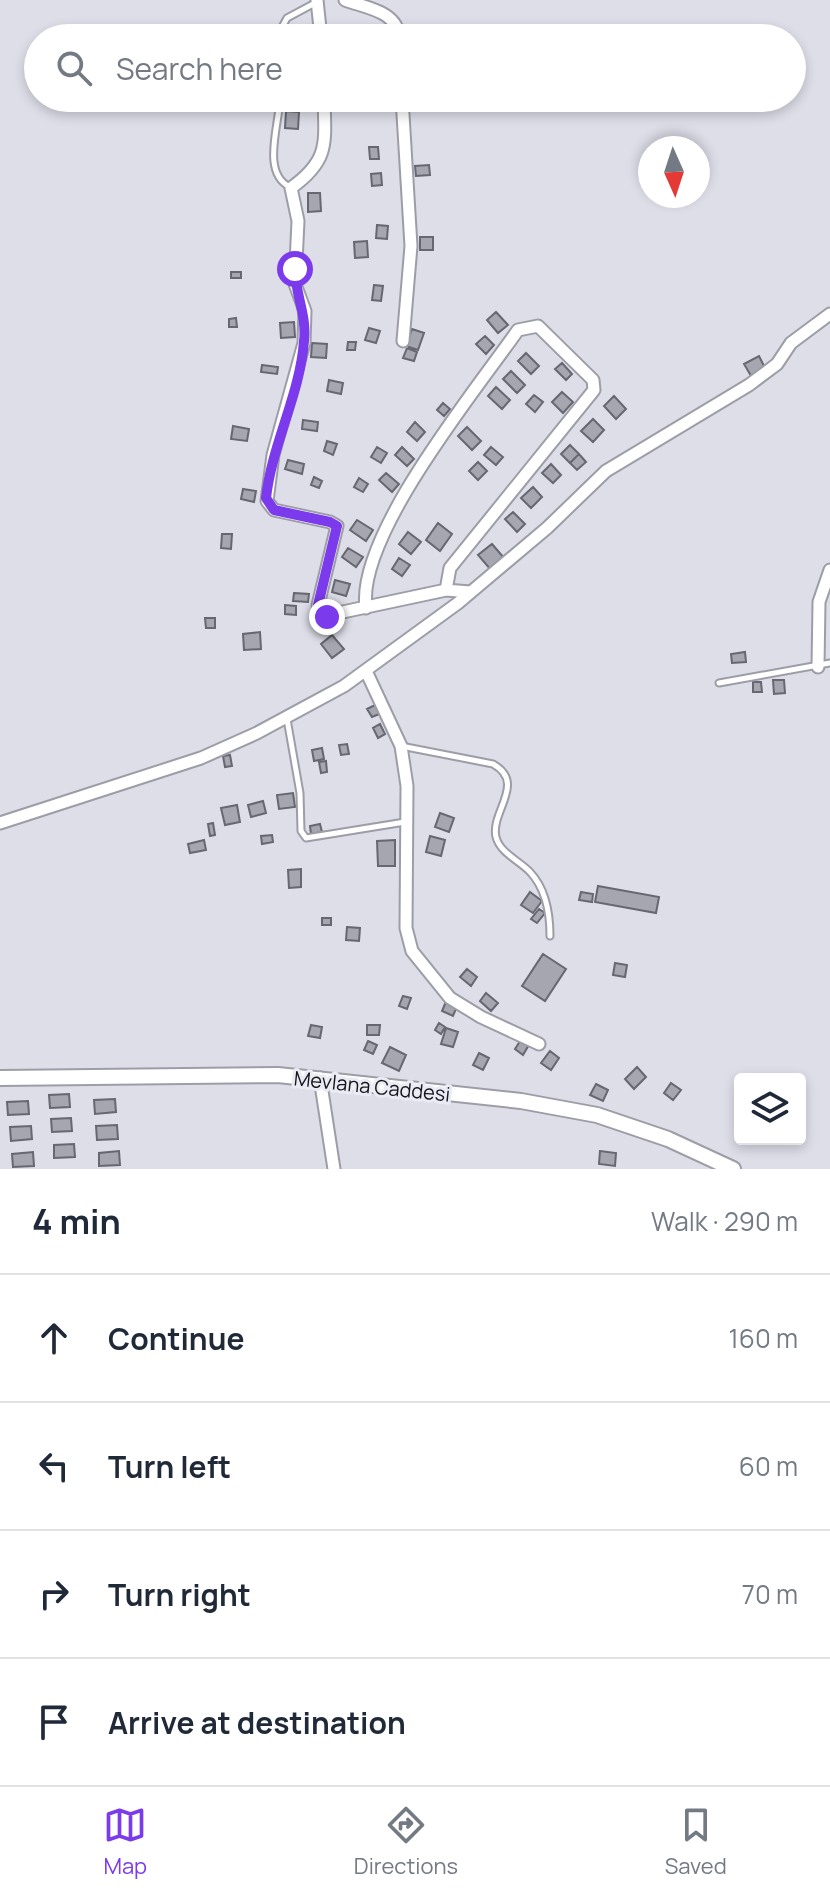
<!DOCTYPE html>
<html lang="en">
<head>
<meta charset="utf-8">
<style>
	body { margin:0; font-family:Manrope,sans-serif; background:#f2f2f3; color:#1f2937 }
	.controls { position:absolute; right:24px; bottom:24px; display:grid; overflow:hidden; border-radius:8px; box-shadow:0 4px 12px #0003 }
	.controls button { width:72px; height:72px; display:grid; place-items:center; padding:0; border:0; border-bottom:2px solid #e0e1e3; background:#fff; color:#1f2937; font:40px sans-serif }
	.compass { position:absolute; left:638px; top:136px; width:72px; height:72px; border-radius:50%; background:#fff; box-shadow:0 4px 12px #0003; rotate:177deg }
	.stop { position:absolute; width:24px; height:24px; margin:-18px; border:6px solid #7c3aed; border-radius:50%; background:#fff }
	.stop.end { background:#7c3aed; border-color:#fff; box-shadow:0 2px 8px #0008 }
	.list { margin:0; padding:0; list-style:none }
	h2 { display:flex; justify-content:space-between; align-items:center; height:104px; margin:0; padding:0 32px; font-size:34px }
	h2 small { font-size:26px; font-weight:400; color:#747a83 }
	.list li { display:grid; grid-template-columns:52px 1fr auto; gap:24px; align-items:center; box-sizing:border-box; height:128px; padding:0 32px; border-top:2px solid #e0e1e3 }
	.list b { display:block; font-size:30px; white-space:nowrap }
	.list em { font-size:26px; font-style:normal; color:#747a83 }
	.icon { flex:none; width:44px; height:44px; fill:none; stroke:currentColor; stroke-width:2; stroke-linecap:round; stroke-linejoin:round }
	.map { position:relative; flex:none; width:830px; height:1169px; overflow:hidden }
	.search { position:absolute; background:#fff; box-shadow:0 4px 12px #0003; left:24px; right:24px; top:24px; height:88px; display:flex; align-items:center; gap:20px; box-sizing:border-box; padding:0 28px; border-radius:44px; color:#747a83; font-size:30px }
	.sheet { height:616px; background:#fff }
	nav { display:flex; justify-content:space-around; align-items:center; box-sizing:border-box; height:112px; border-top:2px solid #e0e1e3; background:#fff; font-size:22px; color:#747a83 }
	nav a { display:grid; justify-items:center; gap:4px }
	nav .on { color:#7c3aed }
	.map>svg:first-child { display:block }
	.building { fill:#a5a6b0; stroke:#666770; stroke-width:2 }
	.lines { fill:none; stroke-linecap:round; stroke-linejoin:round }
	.service-casing { stroke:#9d9da7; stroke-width:9 }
	.minor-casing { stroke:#9d9da7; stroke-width:15 }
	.tertiary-casing { stroke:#9d9da7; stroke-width:18 }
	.service { stroke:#fff; stroke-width:5 }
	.minor { stroke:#fff; stroke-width:11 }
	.tertiary { stroke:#fff; stroke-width:14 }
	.route { stroke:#7c3aed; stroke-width:10 }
	.labels { text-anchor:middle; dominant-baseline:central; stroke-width:6; stroke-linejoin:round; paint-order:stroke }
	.street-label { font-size:20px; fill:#17171b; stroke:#eaebf5 }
</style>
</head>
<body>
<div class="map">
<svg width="830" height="1169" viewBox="0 0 830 1169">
	<rect width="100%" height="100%" fill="#dddee8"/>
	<!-- building -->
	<path class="building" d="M361 31H371V38H362Z
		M364 98H375L376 105H365Z
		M286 111 299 112 298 129 285 128Z
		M369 147H378L379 159H370Z
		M429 165 430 175 416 176 415 166Z
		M381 173 382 185 372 186 371 174Z
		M308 193H320L321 211 308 212Z
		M377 225 388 226 387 239 376 238Z
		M420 237H433V250H420Z
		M367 241 368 257 355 258 354 242Z
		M231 272H241V278H231Z
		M374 285 383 286 381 301 372 300Z
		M496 312 508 325 498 333 487 320Z
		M236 318 237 327H229V319Z
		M294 322 295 337 281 338 280 323Z
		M369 328 380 331 376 343 365 340Z
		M412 329 424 333 418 350 406 346Z
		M485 336 494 345 486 354 476 344Z
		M348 342H356L355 350H347Z
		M312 343 327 344 326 358 311 357Z
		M407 348 417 352 414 361 403 358Z
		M526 353 539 366 531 374 518 361Z
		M759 356 765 368 751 376 744 364Z
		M562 363 572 374 566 380 555 369Z
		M262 365 278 367 277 374 261 372Z
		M511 371 525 385 517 393 503 379Z
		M329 380 343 383 341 394 327 391Z
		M496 387 510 400 502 409 488 396Z
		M562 392 573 402 563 413 552 402Z
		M534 395 543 402 535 412 526 404Z
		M614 396 626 409 616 419 604 406Z
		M443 403 450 409 444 416 437 410Z
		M593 419 604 430 593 442 581 431Z
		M303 420 318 422 317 431 302 429Z
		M415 422 425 432 417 441 407 432Z
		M233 426 249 429 247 441 231 439Z
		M467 427 481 441 472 450 458 436Z
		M327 441 337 444 333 455 324 451Z
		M570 445 579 454 570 463 561 454Z
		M377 447 387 453 381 463 371 457Z
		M402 447 414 459 407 466 395 455Z
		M491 447 503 457 496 465 484 455Z
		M579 454 586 462 577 470 570 463Z
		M288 460 304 464 302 474 285 469Z
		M478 462 487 471 478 480 469 471Z
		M551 464 561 475 553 483 542 473Z
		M386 473 399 484 392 492 379 480Z
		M314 477 322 481 319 488 311 485Z
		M359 478 368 484 363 492 354 487Z
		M533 487 542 497 531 508 521 498Z
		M243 489 256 491 254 502 241 499Z
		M513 512 525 524 517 532 505 519Z
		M357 520 373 530 366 541 350 530Z
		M438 523 452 534 440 551 426 540Z
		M408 532 421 542 411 554 399 544Z
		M222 534H232L231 549 221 548Z
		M492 544 504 558 491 570 478 555Z
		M348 548 363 557 356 567 342 557Z
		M399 558 410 565 402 576 392 569Z
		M335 580 350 584 346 596 332 592Z
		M294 593 309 594 308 602 293 601Z
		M285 605 296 606V615L285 614Z
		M205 618H215V628H206Z
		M260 632 261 649 244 650 243 634Z
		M332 635 344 649 332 658 321 644Z
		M745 652 746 662 732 663 731 654Z
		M773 680H784L785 693 774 694Z
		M753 682H761L762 692H753Z
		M377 704 382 713 372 717 367 709Z
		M380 724 385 734 378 738 373 728Z
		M347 744 349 754 341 755 339 745Z
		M322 748 324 759 314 761 312 750Z
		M230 755 232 766 225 767 223 756Z
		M326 761 327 772 321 773 319 762Z
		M293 793 295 807 279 809 277 795Z
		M263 801 266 813 251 817 248 805Z
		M237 805 240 822 225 825 221 808Z
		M440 813 454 818 449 832 435 827Z
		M213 823 215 835 210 836 208 824Z
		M320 824 322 832 311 834 310 826Z
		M272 835 273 842 262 844 261 836Z
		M430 836 445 840 441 856 426 852Z
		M204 840 206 850 190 853 188 844Z
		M395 840V866H378L377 841Z
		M301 869V887L289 888 288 870Z
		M598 886 659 897 656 913 595 902Z
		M530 892 542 901 533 913 521 905Z
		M581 892 593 894 592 902 579 900Z
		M539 909 545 913 537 923 531 919Z
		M322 918H331V925H322Z
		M347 927 360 928 359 941 346 940Z
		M543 954 566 969 545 1001 522 986Z
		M615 963 627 965 625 977 613 975Z
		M467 969 477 977 471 986 460 977Z
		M486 993 498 1003 491 1011 480 1001Z
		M403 996 411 998 407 1009 399 1006Z
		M447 999 458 1004 453 1016 442 1011Z
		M439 1023 445 1027 441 1034 435 1030Z
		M311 1025 322 1027 320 1038 308 1036Z
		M367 1025H380L379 1035H367Z
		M446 1028 458 1032 453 1047 441 1044Z
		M522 1038 530 1043 523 1055 515 1049Z
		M368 1041 377 1045 373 1054 364 1050Z
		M390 1047 406 1055 399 1071 382 1063Z
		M550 1051 559 1058 551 1070 541 1063Z
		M479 1053 489 1058 483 1070 473 1065Z
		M637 1067 646 1077 634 1089 625 1079Z
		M671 1083 681 1090 673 1100 664 1093Z
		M596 1084 608 1090 603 1101 590 1095Z
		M69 1094 70 1107 50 1108 49 1095Z
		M115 1099 116 1112 95 1114 94 1100Z
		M28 1101 29 1114 8 1115 7 1102Z
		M71 1118 72 1131 52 1132 51 1119Z
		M117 1125 118 1139 97 1140 96 1126Z
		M31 1126 32 1139 11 1141 10 1127Z
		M74 1144 75 1157 54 1158V1145Z
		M119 1151 120 1165 99 1166V1153Z
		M600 1151 616 1153 615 1166 599 1164Z
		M33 1152 34 1166 13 1167 12 1154Z"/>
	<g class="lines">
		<defs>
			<path id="service" d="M276 38 287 18 315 3
				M280 98C279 126 261 173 290 187
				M719 683 830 663
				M287 719 300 793 301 831 306 838 405 822
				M401 746 493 764C527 783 490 812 496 837 500 853 520 861 530 872 546 889 550 914 550 936"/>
			<path id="minor" d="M317 0 321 38
				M345 0C366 8 398 11 399 38
				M324 98C325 143 330 160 291 188L298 221 295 284 305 311 304 343 273 455 267 501 274 510 330 522 337 526 318 605 324 616 446 590 470 592
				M402 98 411 246 403 341
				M366 608C356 536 476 390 518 330L538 326 593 380 594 390 450 568 446 590
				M818 667 819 602 830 570
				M366 671 401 746 407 786 406 928 412 951 450 998 481 1017 539 1044
				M0 823 201 758 257 733 344 686 458 603 547 528 606 471 749 385 777 364 791 343 830 314
				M320 1078 334 1169"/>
			<path id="tertiary" d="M0 1078 278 1075 521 1101 597 1115 668 1139 733 1169"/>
		</defs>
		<!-- service casing -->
		<use href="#service" class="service-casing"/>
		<!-- minor casing -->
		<use href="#minor" class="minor-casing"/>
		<!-- tertiary casing -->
		<use href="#tertiary" class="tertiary-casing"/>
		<!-- service -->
		<use href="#service" class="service"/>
		<!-- minor -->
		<use href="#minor" class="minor"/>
		<!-- tertiary -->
		<use href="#tertiary" class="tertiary"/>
	</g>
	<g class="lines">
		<!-- route -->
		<path class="route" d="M295 269C295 294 307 315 304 341 300 395 272 444 266 498L274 510 330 522 337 526 318 605 320 613 327 617"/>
	</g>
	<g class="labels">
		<!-- street labels -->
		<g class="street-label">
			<text transform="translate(372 1086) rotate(6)">Mevlana Caddesi</text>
		</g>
	</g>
</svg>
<div class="controls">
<button><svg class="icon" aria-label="layers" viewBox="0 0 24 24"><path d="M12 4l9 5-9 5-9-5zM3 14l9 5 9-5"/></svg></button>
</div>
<svg class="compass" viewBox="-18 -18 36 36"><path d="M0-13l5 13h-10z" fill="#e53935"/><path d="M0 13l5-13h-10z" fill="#747a83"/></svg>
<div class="stop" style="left:295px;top:269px"></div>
<div class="stop end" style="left:327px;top:617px"></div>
<div class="search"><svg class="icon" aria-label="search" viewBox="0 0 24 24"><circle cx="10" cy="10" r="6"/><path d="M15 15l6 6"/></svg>Search here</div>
</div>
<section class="sheet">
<h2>4 min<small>Walk · 290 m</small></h2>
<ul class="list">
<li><svg class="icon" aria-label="ahead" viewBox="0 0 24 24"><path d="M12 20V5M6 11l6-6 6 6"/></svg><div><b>Continue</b></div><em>160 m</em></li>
<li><svg class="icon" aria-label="left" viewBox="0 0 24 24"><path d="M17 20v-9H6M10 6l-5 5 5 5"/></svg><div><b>Turn left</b></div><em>60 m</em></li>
<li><svg class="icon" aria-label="right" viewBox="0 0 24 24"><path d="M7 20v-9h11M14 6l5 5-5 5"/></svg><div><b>Turn right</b></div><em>70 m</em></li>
<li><svg class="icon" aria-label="arrive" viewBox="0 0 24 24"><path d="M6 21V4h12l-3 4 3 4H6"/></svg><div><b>Arrive at destination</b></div></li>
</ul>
</section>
<nav>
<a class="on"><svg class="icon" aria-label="map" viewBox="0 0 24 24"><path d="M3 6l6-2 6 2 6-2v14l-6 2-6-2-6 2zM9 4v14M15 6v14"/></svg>Map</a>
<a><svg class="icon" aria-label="directions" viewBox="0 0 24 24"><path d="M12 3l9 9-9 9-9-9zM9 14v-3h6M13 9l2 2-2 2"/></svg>Directions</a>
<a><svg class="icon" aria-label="saved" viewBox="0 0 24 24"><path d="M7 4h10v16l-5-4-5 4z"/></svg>Saved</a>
</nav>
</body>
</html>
